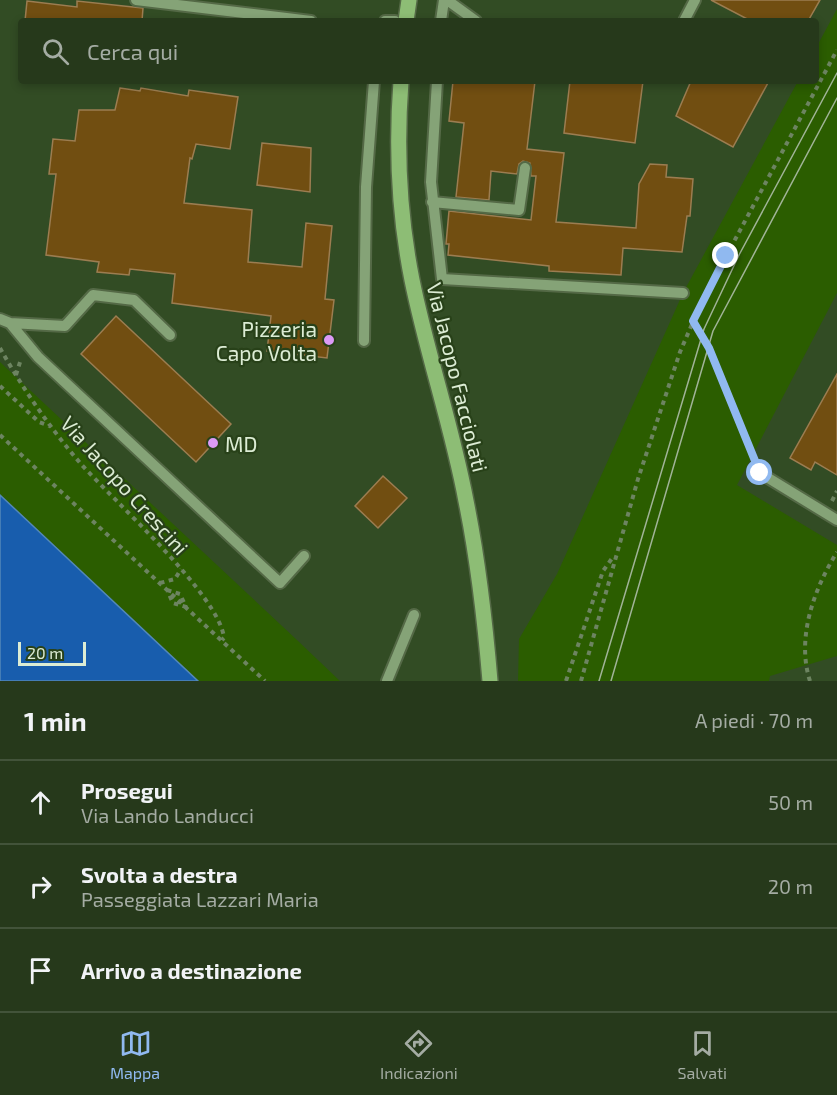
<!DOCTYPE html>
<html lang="it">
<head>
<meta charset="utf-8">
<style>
	body { margin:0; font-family:"Exo 2",sans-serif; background:#324428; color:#f1f3f6 }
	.scale { position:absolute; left:18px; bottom:15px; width:68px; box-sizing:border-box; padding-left:6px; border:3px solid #dcecd4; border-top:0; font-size:16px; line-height:21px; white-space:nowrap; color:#dcecd4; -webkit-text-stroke:4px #284119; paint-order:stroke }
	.stop { position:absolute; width:18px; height:18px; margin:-14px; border:4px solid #90b9f0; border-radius:50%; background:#fff }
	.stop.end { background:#90b9f0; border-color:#fff; box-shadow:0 2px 6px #0008 }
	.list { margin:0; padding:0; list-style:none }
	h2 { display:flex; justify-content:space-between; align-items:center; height:78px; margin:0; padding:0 24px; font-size:26px }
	h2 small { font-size:20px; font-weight:400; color:#a4aca3 }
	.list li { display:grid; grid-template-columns:39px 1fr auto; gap:18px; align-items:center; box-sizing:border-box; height:84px; padding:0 24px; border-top:2px solid #42533a }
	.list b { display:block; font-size:22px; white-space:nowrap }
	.list p { margin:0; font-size:20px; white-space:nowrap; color:#a4aca3 }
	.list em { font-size:20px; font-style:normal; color:#a4aca3 }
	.icon { flex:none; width:33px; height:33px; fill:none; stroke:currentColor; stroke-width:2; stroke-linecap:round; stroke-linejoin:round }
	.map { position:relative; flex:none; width:837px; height:681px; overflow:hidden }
	.search { position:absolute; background:#26391b; box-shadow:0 3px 9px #0003; left:18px; right:18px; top:18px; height:66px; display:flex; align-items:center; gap:15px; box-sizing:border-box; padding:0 21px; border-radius:6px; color:#a4aca3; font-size:22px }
	.sheet { height:330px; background:#26391b }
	nav { display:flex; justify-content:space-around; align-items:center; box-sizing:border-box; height:84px; border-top:2px solid #42533a; background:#26391b; font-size:16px; color:#a4aca3 }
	nav a { display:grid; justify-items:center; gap:3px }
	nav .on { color:#90b9f0 }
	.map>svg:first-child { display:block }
	.green { fill:#2b5d00 }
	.water { fill:#185dad; stroke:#5388b9; stroke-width:1.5 }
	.building { fill:#714e11; stroke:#9c7d51; stroke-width:1.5 }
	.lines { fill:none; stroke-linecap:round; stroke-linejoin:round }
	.minor-casing { stroke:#546946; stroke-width:14 }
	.major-casing { stroke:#546946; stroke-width:18 }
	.path { stroke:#6d8461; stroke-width:4; stroke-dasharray:4.5 4.5; stroke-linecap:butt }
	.minor { stroke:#85a377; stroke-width:10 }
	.major { stroke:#8dbd75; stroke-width:15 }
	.tram { stroke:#a1b497; stroke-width:1.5 }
	.route { stroke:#90b9f0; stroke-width:8 }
	.poi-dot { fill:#db9af6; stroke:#284119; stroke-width:2 }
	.labels { text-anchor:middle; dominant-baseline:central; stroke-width:4.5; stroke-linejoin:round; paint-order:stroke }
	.poi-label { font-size:21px; fill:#dcecd4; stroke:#284119; text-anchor:end }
	.street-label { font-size:21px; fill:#dcecd4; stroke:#284119 }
</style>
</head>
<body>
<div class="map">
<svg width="837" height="681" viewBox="0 0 837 681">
	<rect width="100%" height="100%" fill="#324c24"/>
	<!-- green -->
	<path class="green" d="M837 9V293L737 485 837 545V656L770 676 769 681H518L519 639 557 574 683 293 798 81H816V48Z
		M0 362 297 640 340 681H0Z"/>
	<!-- water -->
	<path class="water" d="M0 495 16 510 198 681H0Z"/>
	<!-- building -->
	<path class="building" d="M711 0H820L808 21H751Z
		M27 1 77 7V1L133 7 143 8 142 21H25Z
		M453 81H535L527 149 564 153 556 222 636 228 639 184 650 164 667 165 666 177 693 179 690 216H687L682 252 623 248 621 275 549 271V266L448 255 449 244H446L449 211 531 220 536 176H531L530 163 523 161 519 164 517 174 491 171 489 200 456 197 464 123 449 121Z
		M570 81H643L635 143 564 133Z
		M691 81H769L733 147 676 116Z
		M120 88 140 91 141 88 188 96 189 90 238 97 230 149 196 144 192 159 190 158 184 203 252 210 248 262 302 267 306 223 332 226 325 299 334 300 327 358 267 351 271 316 172 303 175 274 130 269 129 275 97 272 99 262 46 255 56 174H49L53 139 75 141 79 110H115Z
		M262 143 311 148 310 192 257 185Z
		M116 316 231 424 196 462 81 354Z
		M837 374V475L815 462 811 470 790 458Z
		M383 476 407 498 378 528 355 506Z"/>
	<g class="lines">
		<defs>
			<path id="minor" d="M136 0 311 21
				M447 0 476 21
				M385 21H395
				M441 21 444 0
				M684 21 695 0
				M437 81 431 182 442 279 683 293
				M432 202 519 210 525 168
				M0 319 10 323 65 326 93 295 134 300 170 335
				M10 323 38 357 280 583 304 556
				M364 341 366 187 374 81
				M760 473 837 520
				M387 681 414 615"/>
			<path id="major" d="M406 21 409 0
				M401 81C396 147 399 215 412 280 427 354 452 426 466 501 478 560 485 621 490 681"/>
		</defs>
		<!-- minor casing -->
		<use href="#minor" class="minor-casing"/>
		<!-- major casing -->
		<use href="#major" class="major-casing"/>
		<!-- path -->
		<path class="path" d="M693 321 709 348 754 458
			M0 348C23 389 50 428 81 464 113 500 220 596 224 638L222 640
			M16 375 21 359
			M0 386 39 422 50 426
			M0 435 265 681
			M832 501 837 491
			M160 583 175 579 181 569
			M167 590 180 594 186 607 173 603Z
			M566 681 603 571 613 557
			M581 681 638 479 680 352 702 301 837 50
			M810 681C796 638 814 589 837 552"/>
		<!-- minor -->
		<use href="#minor" class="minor"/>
		<!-- major -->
		<use href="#major" class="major"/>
		<!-- tram -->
		<path class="tram" d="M599 681 704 329 739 255 837 73
			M611 681 713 331 837 98"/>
	</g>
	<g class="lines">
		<!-- route -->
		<path class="route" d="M726 256 693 321 709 348 760 473"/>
	</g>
	<!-- markers -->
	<g class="poi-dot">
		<circle cx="329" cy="340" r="6"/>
		<circle cx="213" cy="443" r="6"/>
	</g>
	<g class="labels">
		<!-- poi labels -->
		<g class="poi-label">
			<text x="317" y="328">Pizzeria<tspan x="317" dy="24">Capo Volta</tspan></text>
			<text x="225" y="443" text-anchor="start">MD</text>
		</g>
		<!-- street labels -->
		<g class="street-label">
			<text transform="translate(458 377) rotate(76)">Via Jacopo Facciolati</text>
			<text transform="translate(125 485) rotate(48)">Via Jacopo Crescini</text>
		</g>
	</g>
</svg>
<div class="scale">20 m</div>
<div class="stop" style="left:760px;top:473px"></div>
<div class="stop end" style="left:726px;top:256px"></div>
<div class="search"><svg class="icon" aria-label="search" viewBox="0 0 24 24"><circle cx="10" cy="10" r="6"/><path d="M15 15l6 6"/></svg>Cerca qui</div>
</div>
<section class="sheet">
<h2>1 min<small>A piedi · 70 m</small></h2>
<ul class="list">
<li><svg class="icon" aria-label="ahead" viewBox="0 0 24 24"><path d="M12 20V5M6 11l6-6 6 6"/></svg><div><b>Prosegui</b><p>Via Lando Landucci</p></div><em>50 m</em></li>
<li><svg class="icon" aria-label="right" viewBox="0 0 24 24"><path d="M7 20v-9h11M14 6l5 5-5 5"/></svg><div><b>Svolta a destra</b><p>Passeggiata Lazzari Maria</p></div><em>20 m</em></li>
<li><svg class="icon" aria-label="arrive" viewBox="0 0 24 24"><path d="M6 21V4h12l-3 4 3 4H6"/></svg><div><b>Arrivo a destinazione</b></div></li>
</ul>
</section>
<nav>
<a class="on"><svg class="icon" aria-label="map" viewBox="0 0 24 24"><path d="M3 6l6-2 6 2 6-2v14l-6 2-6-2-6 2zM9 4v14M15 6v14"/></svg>Mappa</a>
<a><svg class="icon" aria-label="directions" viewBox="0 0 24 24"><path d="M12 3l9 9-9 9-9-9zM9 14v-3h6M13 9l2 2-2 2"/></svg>Indicazioni</a>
<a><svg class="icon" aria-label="saved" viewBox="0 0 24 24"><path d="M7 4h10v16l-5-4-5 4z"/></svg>Salvati</a>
</nav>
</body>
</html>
